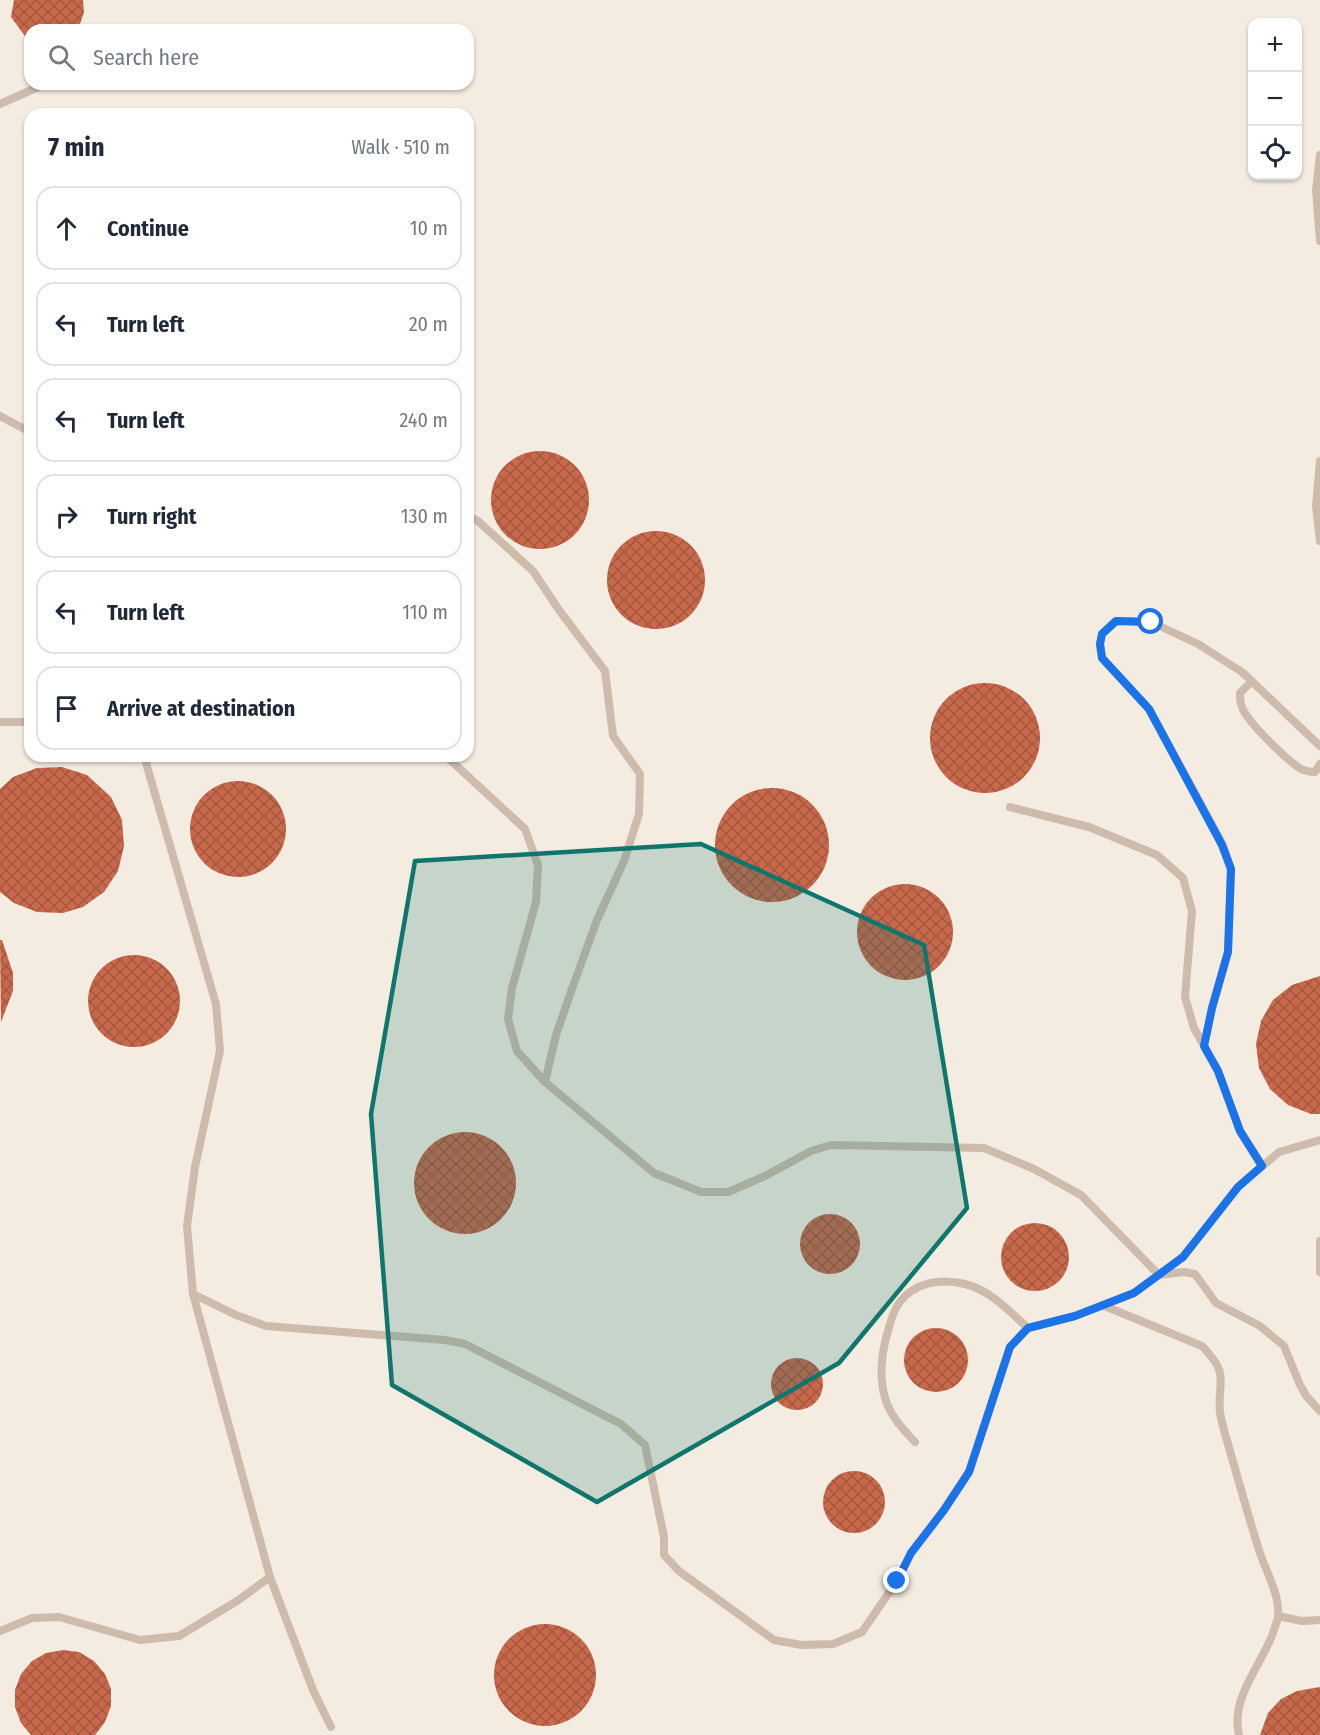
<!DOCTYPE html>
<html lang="en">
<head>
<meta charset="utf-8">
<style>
	body { margin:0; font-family:"Fira Sans Condensed",sans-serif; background:#f2f2f3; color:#1f2937 }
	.controls { position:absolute; right:18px; top:18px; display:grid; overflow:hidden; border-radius:12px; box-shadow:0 2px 4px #0004 }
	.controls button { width:54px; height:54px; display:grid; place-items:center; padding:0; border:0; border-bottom:2px solid #e0e1e3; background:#fff; color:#1f2937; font:30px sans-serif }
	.stop { position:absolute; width:18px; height:18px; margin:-14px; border:4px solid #1a73e8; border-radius:50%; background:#fff }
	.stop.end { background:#1a73e8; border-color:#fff; box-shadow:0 2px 6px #0008 }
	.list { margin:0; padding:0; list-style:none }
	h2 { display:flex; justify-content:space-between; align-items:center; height:78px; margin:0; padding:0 24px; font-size:26px }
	h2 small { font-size:20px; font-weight:400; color:#747a83 }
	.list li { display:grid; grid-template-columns:39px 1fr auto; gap:18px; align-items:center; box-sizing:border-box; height:84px; margin:0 12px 12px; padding:0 12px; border:2px solid #e0e1e3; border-radius:18px }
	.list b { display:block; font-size:22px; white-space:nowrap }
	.list em { font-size:20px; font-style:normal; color:#747a83 }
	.icon { flex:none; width:33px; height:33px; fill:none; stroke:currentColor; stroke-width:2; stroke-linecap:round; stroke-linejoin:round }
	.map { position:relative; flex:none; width:1320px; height:1735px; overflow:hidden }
	.search { position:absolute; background:#fff; box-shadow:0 2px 4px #0004; left:24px; top:24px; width:450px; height:66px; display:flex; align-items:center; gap:15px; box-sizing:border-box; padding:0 21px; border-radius:18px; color:#747a83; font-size:22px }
	.panel { position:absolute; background:#fff; box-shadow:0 2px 4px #0004; left:24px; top:108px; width:450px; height:654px; border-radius:18px }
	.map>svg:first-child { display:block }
	.building { fill:url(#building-cross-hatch) }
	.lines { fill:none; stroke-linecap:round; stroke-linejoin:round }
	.lane { stroke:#cdbbac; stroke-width:8 }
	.route { stroke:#1a73e8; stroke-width:8 }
	.marked { fill:#0f766e; fill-opacity:0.2; stroke:#0f766e; stroke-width:4.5; stroke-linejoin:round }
</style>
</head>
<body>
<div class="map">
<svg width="1320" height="1735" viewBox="0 0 1320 1735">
	<defs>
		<pattern id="building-cross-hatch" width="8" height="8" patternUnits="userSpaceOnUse" patternTransform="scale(1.5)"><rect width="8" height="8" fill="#c8694b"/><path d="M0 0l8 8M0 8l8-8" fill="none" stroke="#a4573f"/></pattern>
	</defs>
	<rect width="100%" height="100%" fill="#f4ebe1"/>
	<!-- building -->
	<path class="building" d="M14 0H83L84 12 80 24 75 30H30V43L11 17Z
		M491 500a49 49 0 1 1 98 0a49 49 0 1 1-98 0Z
		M607 580a49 49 0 1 1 98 0a49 49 0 1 1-98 0Z
		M930 738a55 55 0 1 1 110 0a55 55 0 1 1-110 0Z
		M62 767 87 775 111 797 122 820 124 846 118 871 104 892 83 907 63 913 37 912 14 903 0 892V789L13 777 37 768Z
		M190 829a48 48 0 1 1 96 0a48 48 0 1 1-96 0Z
		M715 845a57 57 0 1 1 114 0a57 57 0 1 1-114 0Z
		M857 932a48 48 0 1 1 96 0a48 48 0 1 1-96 0Z
		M0 940H2L13 973V991L1 1022Z
		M88 1001a46 46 0 1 1 92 0a46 46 0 1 1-92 0Z
		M1320 976V1114H1311L1288 1105 1270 1089 1259 1068 1256 1044 1261 1021 1273 1000 1292 985Z
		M414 1183a51 51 0 1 1 102 0a51 51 0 1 1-102 0Z
		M800 1244a30 30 0 1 1 60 0a30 30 0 1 1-60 0Z
		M1001 1257a34 34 0 1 1 68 0a34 34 0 1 1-68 0Z
		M904 1360a32 32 0 1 1 64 0a32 32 0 1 1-64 0Z
		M771 1384a26 26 0 1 1 52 0a26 26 0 1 1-52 0Z
		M823 1502a31 31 0 1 1 62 0a31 31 0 1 1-62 0Z
		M494 1675a51 51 0 1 1 102 0a51 51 0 1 1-102 0Z
		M63 1650 79 1652 94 1661 105 1674 111 1689V1706L105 1722 95 1735H31L21 1723 15 1707V1690L21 1674 32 1661 46 1653Z
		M1320 1687V1735H1260L1268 1713 1281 1699 1297 1691Z"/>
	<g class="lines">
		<!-- lane -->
		<path class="lane" d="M0 104 45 84
			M1320 155 1316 190 1320 241
			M0 416 30 432
			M1320 461 1316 506 1320 541
			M468 516 478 521 533 571 559 610 605 671 613 736 640 774 639 814 624 861 597 920 573 986 556 1035 545 1082
			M1252 681 1240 693C1240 698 1240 702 1242 707 1247 722 1287 760 1301 769 1305 771 1310 772 1315 772L1320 764
			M0 722H30
			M144 756 216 1004 220 1051 195 1167 187 1226 193 1294 270 1577 313 1690 331 1727
			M446 756 525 829 538 865 536 902 512 988 508 1019 517 1051 545 1082 654 1173 701 1192H728L765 1176 811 1151 831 1145 984 1148 1034 1169 1081 1195 1159 1275 1184 1272 1195 1274 1216 1303 1260 1326 1284 1346 1300 1385 1307 1397 1320 1411
			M1010 807 1089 827 1157 855 1183 878 1192 911 1185 997 1194 1028 1218 1071 1240 1131 1262 1166
			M1204 1046 1212 1008 1228 952 1231 869 1223 845 1149 709 1102 658 1100 644 1102 634 1116 621 1151 622 1198 644 1242 672 1320 746
			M1320 1272V1241
			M193 1294 236 1315 266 1326 445 1340 465 1344 621 1424 645 1445 664 1537V1555L679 1571 774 1640 802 1645 833 1644 862 1632 897 1581 911 1553 944 1510 969 1472 1010 1347 1028 1328 1075 1316 1134 1293 1183 1257 1238 1187 1279 1152 1320 1140
			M1102 1305 1202 1346C1231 1376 1217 1379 1220 1413 1222 1423 1225 1434 1228 1444 1238 1479 1248 1515 1259 1550 1265 1570 1280 1594 1278 1616 1278 1621 1274 1628 1273 1633 1261 1666 1230 1698 1239 1735
			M915 1442C903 1429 892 1418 886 1401 879 1380 881 1358 886 1338 889 1327 892 1313 899 1303 914 1282 941 1278 965 1284 990 1290 1009 1311 1028 1328
			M1278 1616 1302 1621 1320 1620
			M0 1631 32 1618 59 1617 140 1640 179 1636 237 1601 270 1577"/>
	</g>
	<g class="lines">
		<!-- route -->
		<path class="route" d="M897 1581 911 1553 944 1510 969 1472 1010 1347 1028 1328 1075 1316 1134 1293 1183 1257 1238 1187 1262 1166 1240 1131 1218 1071 1204 1046 1212 1008 1228 952 1231 869 1222 845 1149 709 1102 658 1100 644 1102 634 1116 621 1151 622"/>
	</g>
	<!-- marked area -->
	<path class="marked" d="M701 844 924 945 967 1208 839 1363 597 1502 392 1385 371 1114 415 861Z"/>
</svg>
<div class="controls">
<button>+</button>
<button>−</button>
<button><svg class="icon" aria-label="locate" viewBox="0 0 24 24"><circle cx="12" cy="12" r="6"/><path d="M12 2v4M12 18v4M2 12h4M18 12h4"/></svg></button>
</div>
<div class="stop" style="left:1151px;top:622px"></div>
<div class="stop end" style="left:897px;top:1581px"></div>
<div class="search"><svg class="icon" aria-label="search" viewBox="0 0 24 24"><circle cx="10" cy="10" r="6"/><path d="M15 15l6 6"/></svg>Search here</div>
<section class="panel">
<h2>7 min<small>Walk · 510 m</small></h2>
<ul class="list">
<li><svg class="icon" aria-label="ahead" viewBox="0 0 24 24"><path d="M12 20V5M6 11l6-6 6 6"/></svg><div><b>Continue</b></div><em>10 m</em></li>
<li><svg class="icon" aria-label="left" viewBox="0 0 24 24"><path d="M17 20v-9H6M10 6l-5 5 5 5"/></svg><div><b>Turn left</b></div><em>20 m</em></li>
<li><svg class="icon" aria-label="left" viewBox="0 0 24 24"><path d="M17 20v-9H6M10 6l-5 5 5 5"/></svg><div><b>Turn left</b></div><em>240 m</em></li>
<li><svg class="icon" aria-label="right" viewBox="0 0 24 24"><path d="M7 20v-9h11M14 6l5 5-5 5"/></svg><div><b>Turn right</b></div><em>130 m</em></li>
<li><svg class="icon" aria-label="left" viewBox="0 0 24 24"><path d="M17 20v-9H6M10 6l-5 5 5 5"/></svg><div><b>Turn left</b></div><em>110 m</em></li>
<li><svg class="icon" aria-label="arrive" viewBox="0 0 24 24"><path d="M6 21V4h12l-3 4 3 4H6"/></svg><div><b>Arrive at destination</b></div></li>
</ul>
</section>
</div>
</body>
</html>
